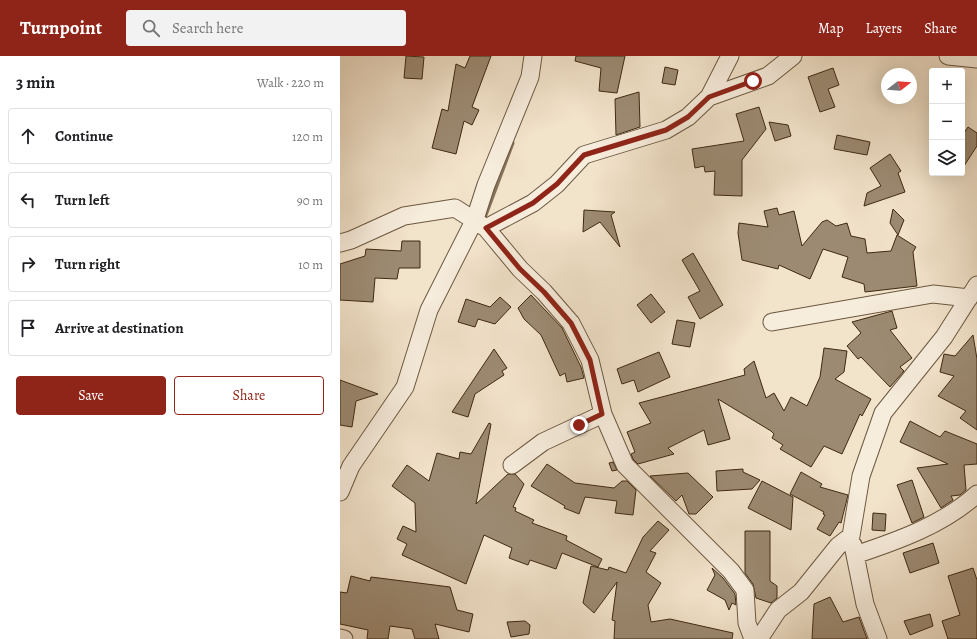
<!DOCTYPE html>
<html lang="en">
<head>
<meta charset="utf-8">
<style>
	body { margin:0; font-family:Alegreya,serif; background:#f2f2f2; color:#202124 }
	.controls { position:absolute; right:12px; top:12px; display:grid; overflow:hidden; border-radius:4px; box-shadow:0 4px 16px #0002 }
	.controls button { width:36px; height:36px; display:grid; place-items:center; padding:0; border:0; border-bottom:1px solid #e0e0e0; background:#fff; color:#202124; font:20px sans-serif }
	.compass { position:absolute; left:541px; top:12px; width:36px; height:36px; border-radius:50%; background:#fff; box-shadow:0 4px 16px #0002; rotate:73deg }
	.stop { position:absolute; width:12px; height:12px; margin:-9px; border:3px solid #8f2418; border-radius:50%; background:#fff }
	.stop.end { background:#8f2418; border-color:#fff; box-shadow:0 1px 4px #0008 }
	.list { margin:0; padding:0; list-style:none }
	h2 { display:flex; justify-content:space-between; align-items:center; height:52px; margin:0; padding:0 16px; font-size:17px }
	h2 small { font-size:13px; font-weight:400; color:#757577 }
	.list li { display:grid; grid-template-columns:26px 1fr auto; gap:12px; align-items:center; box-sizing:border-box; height:56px; margin:0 8px 8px; padding:0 8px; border:1px solid #e0e0e0; border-radius:4px }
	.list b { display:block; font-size:15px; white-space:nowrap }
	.list em { font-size:13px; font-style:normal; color:#757577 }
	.actions { display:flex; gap:8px; padding:12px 16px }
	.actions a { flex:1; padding:9px 0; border:1px solid #8f2418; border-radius:4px; text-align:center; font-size:14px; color:#8f2418 }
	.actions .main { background:#8f2418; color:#fff }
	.icon { flex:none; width:22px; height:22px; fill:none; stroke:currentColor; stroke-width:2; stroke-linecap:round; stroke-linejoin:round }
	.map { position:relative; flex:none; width:637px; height:583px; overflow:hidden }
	header { display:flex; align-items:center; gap:24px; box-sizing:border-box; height:56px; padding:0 20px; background:#8f2418; color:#fff }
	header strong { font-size:19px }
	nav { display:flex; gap:22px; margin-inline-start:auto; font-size:14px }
	.search { width:280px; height:36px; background:#f2f2f2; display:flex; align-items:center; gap:10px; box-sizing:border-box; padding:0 14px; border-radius:4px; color:#757577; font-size:15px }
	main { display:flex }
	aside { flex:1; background:#fff }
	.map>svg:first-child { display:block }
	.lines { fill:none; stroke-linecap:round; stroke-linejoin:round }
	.stream { stroke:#86735b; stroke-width:5 }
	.building { fill:#9c8a72; stroke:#3f2911 }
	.street-casing { stroke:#6c5840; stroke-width:19 }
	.street { stroke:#f7eddd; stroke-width:17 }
	.route { stroke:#8f2418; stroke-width:5 }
</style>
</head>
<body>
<header>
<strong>Turnpoint</strong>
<div class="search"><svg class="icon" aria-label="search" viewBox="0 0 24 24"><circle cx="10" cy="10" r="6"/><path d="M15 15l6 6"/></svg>Search here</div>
<nav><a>Map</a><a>Layers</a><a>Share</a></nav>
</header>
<main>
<aside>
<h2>3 min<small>Walk · 220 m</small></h2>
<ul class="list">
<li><svg class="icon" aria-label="ahead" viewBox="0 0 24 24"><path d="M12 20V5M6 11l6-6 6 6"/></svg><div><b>Continue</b></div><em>120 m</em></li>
<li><svg class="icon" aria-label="left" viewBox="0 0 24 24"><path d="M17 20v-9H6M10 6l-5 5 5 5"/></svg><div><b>Turn left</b></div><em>90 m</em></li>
<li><svg class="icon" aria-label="right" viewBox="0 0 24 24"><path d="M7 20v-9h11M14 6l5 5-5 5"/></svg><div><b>Turn right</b></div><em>10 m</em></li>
<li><svg class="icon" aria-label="arrive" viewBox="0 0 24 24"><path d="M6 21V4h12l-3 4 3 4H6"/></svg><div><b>Arrive at destination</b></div></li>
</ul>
<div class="actions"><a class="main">Save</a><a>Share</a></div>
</aside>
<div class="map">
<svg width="637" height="583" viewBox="0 0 637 583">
	<rect width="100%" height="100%" fill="#f2e3cb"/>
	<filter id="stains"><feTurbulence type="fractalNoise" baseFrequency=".005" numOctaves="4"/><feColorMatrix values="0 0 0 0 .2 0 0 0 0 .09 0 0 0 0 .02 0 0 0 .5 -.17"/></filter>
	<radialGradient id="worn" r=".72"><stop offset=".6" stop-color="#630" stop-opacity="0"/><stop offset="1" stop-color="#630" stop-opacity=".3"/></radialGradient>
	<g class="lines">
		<!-- stream -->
		<path class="stream" d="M142 167 172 87"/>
	</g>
	<!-- building -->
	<path class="building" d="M66 0 84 1 82 23 64 22Z
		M130 0H151L132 51 139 54 132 69 124 65 116 98 92 92 102 53 108 55 116 8 125 12Z
		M236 0H285L277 37 259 35 261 12 235 5Z
		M325 11 338 14 335 29 322 27Z
		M493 12 499 29 488 33 495 51 480 56 468 21Z
		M299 36 300 71 276 79 275 43Z
		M419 51 426 73 402 104V140L374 139 375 115 365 116 364 110 355 112 352 93 404 85 396 58Z
		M429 66 448 69 451 80 435 85Z
		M628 71 637 77V90L622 113V80Z
		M497 79 530 86 527 99 494 93Z
		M550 98 561 115 558 117 565 136 524 150 527 137 541 130 530 112Z
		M437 152 439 159 454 155 462 190 482 166 487 164 496 170 507 167 511 180 525 183 527 197 551 195 557 179 576 191 573 196 577 230 525 236 524 228 502 221 508 201 483 193 470 223 439 209 438 213 402 204 398 177 399 167 428 171 424 155Z
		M553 153 564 164 558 179 550 167Z
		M244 154 275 156 271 159 280 191 260 166 243 176Z
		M62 185H80V212H59L57 223 35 222 33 246 0 244V208L25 200 26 193 61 195Z
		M353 197 383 249 360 263 348 241 360 235 342 204Z
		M311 238 325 256 311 267 297 249Z
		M191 239 222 272 241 311 244 322 227 326 225 317 220 320 201 279 184 263 178 252Z
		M160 241 171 251 155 268 138 263 135 271 118 266 126 243 150 251Z
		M552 255 557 272 550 274 572 302 560 311 564 315 550 331 521 301 518 303 507 290 521 277 512 266Z
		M337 264 355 267 350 291 332 288Z
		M633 279 637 303V374L620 362 626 355 598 340 614 320 600 316 604 298 615 300Z
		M484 292 507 295 504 316 495 323 531 343 522 360 520 358 502 398 484 390 471 411 440 393 443 389 432 382 434 378 431 375 378 343 390 383 368 389 364 374 328 392 334 398 298 408 293 403 291 398 295 396 287 376 311 367 299 347 405 319 404 313 414 305 426 342 434 337 444 355 451 341 467 350 480 321Z
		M154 293 167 312 162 315 164 319 135 338 128 361 112 356Z
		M319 296 330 321 298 336 294 324 282 328 277 313Z
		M0 324 38 338 16 345 12 371 0 369Z
		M570 365 600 381 605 375 637 388V408L624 409 626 434 620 439 611 440 613 444 601 452 577 412 608 408 560 386Z
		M149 367 151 368 136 448 168 418H175L184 428 173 451 176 452 175 455 194 464 192 467 227 480 226 484 262 503 258 511 222 497 216 513 190 504 188 509 169 502 172 492 144 479 126 528 62 499 67 488 57 483 63 470 76 476 75 447 52 430 67 409 89 425 97 397 119 403 120 396 131 398Z
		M273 406 277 414 272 415 269 407Z
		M207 408 235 427 274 432 282 425H287L296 434 293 459 275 457 277 445 245 441 239 458 224 452 225 450 191 430Z
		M403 413V416L420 424 412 433 377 435 376 415Z
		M461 416 482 428 480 431 508 439 501 467 499 466 490 480 477 473 485 459 483 458 484 456 450 438Z
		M348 417 373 441 356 458H349L342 439 336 445 310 420Z
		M572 424 584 461 572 467 557 429Z
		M422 425 453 441 451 474 408 452Z
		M533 457 546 458 545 475 532 474Z
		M318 465 329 474 310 495 316 497 306 516 321 527 308 549 311 566 330 563 393 577 392 583H274L275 565 272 564 277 526 254 557 243 547 251 510 268 514 269 511 286 517 303 481Z
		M405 475H430V525L437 530V542L431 547 416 542 413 528 405 517Z
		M593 487 599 507 570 517 563 497Z
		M372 512 383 522 395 538 396 549 392 547 389 554 385 544 367 534 375 519Z
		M633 512 637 524V583H608L602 565 620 559 608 520Z
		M11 520 30 525 31 521 110 531 117 554 133 558 129 576 95 568 99 583H75L72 573 50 570 48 583H27L28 574 0 568V536L7 537Z
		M490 541 503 566 519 561 527 583H472L474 548Z
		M590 558 593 570 570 579 564 565Z
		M185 565 190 569 189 578 171 581 167 566Z"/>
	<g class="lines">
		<defs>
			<path id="street" d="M608 0 637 3
				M369 41 428 20 453 0
				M146 172 193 147 217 128 244 99 326 74 348 61 369 41 390 0
				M0 187 11 184 64 160 115 152 146 172 180 213 204 236 231 267 250 304 263 358 285 409 391 515 405 534 407 567 413 583
				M432 266 593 238 629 242
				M172 409 203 386 263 358
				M0 436 11 410 65 331 89 254 135 163 146 129 190 21 193 0
				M513 489 525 548 538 583
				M515 499C557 485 603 469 637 438
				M0 582 4 583
				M419 583 438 554 461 536 498 490 511 480 521 420 543 357 604 281 637 229"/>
		</defs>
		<!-- street casing -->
		<use href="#street" class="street-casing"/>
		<!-- street -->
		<use href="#street" class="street"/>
	</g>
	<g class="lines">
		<!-- route -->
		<path class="route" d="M239 369 262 358 250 304 231 267 204 236 180 213 146 172 193 147 217 128 244 99 326 74 348 61 369 41 413 25"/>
	</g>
	<rect width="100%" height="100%" filter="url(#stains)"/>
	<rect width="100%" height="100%" fill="url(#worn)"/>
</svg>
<div class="controls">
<button>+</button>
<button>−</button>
<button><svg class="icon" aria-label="layers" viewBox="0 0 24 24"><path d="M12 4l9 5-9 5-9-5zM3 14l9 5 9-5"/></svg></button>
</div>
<svg class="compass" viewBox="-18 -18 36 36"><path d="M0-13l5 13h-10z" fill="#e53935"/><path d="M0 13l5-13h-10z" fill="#757577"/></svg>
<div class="stop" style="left:413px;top:25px"></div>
<div class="stop end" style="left:239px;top:369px"></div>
</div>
</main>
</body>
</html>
